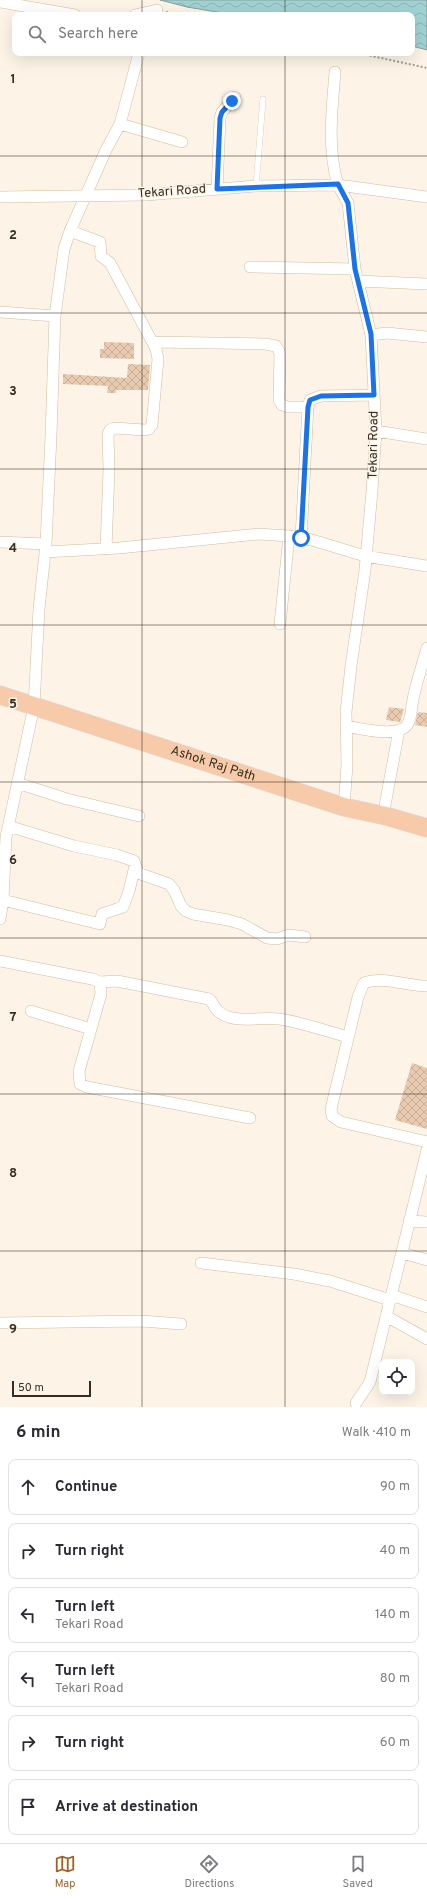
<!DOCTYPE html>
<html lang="en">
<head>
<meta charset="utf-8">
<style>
	body { margin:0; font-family:Overpass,sans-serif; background:#f2f2f3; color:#2b2b33 }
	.controls { position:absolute; right:12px; bottom:12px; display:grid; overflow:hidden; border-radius:8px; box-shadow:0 4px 16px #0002 }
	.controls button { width:36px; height:36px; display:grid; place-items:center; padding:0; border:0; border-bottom:1px solid #e1e1e2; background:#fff; color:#2b2b33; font:20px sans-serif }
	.scale { position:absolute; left:12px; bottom:10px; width:79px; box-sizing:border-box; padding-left:4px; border:2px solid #362e22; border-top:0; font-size:11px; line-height:14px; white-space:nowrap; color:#362e22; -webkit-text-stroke:3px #fdf4e7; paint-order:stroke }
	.stop { position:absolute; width:12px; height:12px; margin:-9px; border:3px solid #1a73e8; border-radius:50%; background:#fff }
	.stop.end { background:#1a73e8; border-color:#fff; box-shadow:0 1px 4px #0008 }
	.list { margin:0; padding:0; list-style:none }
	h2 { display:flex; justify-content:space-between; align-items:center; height:52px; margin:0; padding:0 16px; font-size:17px }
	h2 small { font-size:13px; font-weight:400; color:#7c7c81 }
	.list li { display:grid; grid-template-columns:26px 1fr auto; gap:12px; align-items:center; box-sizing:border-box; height:56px; margin:0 8px 8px; padding:0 8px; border:1px solid #e1e1e2; border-radius:8px }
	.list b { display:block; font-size:15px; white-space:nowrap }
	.list p { margin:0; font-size:13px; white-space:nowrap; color:#7c7c81 }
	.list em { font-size:13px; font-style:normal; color:#7c7c81 }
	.icon { flex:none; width:22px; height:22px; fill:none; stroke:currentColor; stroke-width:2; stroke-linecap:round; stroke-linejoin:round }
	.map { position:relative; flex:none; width:427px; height:1407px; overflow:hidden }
	.search { position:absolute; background:#fff; box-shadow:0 4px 16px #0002; left:12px; right:12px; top:12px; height:44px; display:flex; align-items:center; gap:10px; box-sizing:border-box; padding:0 14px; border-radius:8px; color:#7c7c81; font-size:15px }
	.sheet { height:436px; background:#fff }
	nav { display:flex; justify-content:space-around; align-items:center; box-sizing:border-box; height:56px; border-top:1px solid #e1e1e2; background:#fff; font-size:11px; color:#7c7c81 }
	nav a { display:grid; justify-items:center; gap:2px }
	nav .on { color:#a06227 }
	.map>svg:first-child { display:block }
	.water { fill:url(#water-waves); stroke:#81a19e }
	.building { fill:url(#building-cross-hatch) }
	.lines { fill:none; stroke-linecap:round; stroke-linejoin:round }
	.lane-casing { stroke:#d1bc9d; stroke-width:6 }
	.street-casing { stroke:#d1bc9d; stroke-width:12 }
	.primary-casing { stroke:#d7d5d3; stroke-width:19 }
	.path { stroke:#a59d90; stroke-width:2; stroke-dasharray:2 2; stroke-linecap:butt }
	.lane { stroke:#fff; stroke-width:5.5 }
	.street { stroke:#fff; stroke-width:11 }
	.primary { stroke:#f7cbaa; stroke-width:18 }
	.route { stroke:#1a73e8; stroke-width:5 }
	.grid { fill:none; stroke:#362e22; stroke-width:1; stroke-opacity:0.55 }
	.labels { text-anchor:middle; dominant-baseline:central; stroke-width:3; stroke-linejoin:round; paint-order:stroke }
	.street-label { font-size:13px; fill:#362e22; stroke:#fdf4e7 }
	.grid-label { font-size:13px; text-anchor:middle; font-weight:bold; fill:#362e22; stroke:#fdf4e7; stroke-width:3; stroke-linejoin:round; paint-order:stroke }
</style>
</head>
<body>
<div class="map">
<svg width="427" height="1407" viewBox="0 0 427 1407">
	<defs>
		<pattern id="water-waves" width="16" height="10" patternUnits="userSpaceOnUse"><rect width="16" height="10" fill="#a1d2d3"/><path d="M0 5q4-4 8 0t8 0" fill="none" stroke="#8bb5b5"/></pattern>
		<pattern id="building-cross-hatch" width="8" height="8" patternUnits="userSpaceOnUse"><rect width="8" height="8" fill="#e8cab0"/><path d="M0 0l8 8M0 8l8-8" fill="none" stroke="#c8ae97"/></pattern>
	</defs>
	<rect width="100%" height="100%" fill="#fdf4e7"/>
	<!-- water -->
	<path class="water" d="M160 0H427V50L412 46V15H235L187 7Z"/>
	<!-- building -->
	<path class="building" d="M104 342 134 343V359L100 358V349H104Z
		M128 364 150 365 148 390H116V393H107L108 386 63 384V374L127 378Z
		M389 707 404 709 400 722 386 720Z
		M418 712 427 713V727L415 725Z
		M412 1063 427 1068V1129L395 1120Z"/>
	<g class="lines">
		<defs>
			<path id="lane" d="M256 186 263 99"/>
			<path id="street" d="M0 2 75 15
				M135 15 157 10
				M335 72C332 110 327 148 338 185L427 197
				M120 124 182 142
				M217 189 220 118 222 112 235 97
				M0 197 146 195 256 186 338 185 348 203 355 269 371 335 376 431 372 491 365 570 351 666 346 712 347 765 344 807
				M70 231 100 242 101 256 110 263 156 349 158 359 152 425 149 429 145 430 114 428 110 430 108 434 109 470 106 549
				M250 267 355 269
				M358 281 427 284
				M0 312 55 316
				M371 335 387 333 427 337
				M154 342 265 344 276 346 280 353 279 400 282 405 288 407H308
				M376 431 427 439
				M301 538 308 407 310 400 321 396 374 395
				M0 542 46 544
				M45 552 119 548 258 534 289 536 312 540 365 556 427 566
				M280 624 289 536
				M346 726C360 729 392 736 404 728 411 723 411 712 412 705 415 685 422 667 427 648
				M17 783 67 799 139 816
				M383 816 399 730
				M8 826 74 846 117 855 134 861 138 873 169 884 174 890 181 906 186 911 193 914 228 920 242 924 267 938 277 939 289 935 305 937
				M3 900 100 924 102 914 123 907 129 891 135 866
				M0 919 3 900 6 837 34 706 39 609 46 544 51 436 55 316 64 249 70 231 106 150 120 124 139 53
				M0 961 92 979 100 982 101 994 79 1071 80 1084 87 1087 250 1118
				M100 982 117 981 209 999C213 1002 213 1005 216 1009 231 1026 260 1016 279 1019 302 1022 325 1031 348 1037
				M427 986C408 986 381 976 364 983L358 997 331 1109 332 1116 341 1122 427 1142
				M31 1011 91 1029
				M409 1221 427 1222
				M402 1253 427 1260
				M201 1263 294 1274 330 1281 390 1300
				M391 1295 427 1307
				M386 1316 427 1339
				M0 1323 141 1321 181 1324
				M356 1403 370 1382 427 1150"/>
			<g id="primary">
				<path id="s1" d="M0 695 344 807 386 816 427 828"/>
			</g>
		</defs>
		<!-- lane casing -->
		<use href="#lane" class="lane-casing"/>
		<!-- street casing -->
		<use href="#street" class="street-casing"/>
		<!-- primary casing -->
		<use href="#primary" class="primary-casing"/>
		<!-- path -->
		<path class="path" d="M166 12 178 15
			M358 53 427 68"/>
		<!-- lane -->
		<use href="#lane" class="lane"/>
		<!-- street -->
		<use href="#street" class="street"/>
		<!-- primary -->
		<use href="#primary" class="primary"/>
	</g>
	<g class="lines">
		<!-- route -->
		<path class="route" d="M232 101 222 112 220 118 217 189 338 184 348 203 355 269 371 334 374 395 321 396 310 400 308 407 301 538"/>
	</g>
	<!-- grid -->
	<path class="grid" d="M142 0V15M285 0V15M142 53V1407M285 53V1407M0 156H427M0 313H427M0 469H427M0 625H427M0 782H427M0 938H427M0 1094H427M0 1251H427"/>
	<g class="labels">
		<!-- street labels -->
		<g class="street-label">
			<text transform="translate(172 192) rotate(-4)">Tekari Road</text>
			<text transform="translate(374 445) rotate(-89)">Tekari Road</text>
			<text stroke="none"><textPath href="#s1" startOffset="224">Ashok Raj Path</textPath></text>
		</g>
	</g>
	<g class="grid-label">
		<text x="13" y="83">1</text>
		<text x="13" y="239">2</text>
		<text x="13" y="395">3</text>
		<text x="13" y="552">4</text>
		<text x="13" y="708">5</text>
		<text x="13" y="864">6</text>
		<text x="13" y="1021">7</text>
		<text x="13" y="1177">8</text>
		<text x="13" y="1333">9</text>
	</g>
</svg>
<div class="controls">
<button><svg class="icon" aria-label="locate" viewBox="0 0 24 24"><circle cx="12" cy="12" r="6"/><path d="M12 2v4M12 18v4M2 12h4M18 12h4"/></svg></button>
</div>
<div class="scale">50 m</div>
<div class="stop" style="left:301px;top:538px"></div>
<div class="stop end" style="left:232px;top:101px"></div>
<div class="search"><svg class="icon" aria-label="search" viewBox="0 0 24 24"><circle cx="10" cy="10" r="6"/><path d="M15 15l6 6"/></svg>Search here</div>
</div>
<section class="sheet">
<h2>6 min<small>Walk · 410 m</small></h2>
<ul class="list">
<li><svg class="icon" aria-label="ahead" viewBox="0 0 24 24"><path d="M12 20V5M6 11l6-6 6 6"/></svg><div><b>Continue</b></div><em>90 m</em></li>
<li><svg class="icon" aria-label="right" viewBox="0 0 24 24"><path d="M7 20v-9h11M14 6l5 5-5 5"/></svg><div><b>Turn right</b></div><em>40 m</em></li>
<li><svg class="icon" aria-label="left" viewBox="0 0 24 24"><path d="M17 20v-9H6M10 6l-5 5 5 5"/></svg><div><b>Turn left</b><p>Tekari Road</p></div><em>140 m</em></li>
<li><svg class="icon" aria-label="left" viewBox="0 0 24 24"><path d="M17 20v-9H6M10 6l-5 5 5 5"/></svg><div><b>Turn left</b><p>Tekari Road</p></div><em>80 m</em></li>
<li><svg class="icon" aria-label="right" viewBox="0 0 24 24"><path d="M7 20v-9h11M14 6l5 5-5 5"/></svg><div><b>Turn right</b></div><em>60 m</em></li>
<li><svg class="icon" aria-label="arrive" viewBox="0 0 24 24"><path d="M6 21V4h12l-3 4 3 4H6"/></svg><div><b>Arrive at destination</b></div></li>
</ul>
</section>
<nav>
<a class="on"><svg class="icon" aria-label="map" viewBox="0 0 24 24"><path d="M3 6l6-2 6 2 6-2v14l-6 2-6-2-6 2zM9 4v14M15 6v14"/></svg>Map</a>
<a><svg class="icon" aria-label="directions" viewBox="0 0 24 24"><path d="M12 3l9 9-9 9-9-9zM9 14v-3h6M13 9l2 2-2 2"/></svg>Directions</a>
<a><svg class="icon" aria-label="saved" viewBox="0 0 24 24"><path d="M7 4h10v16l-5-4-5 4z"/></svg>Saved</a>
</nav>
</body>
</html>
